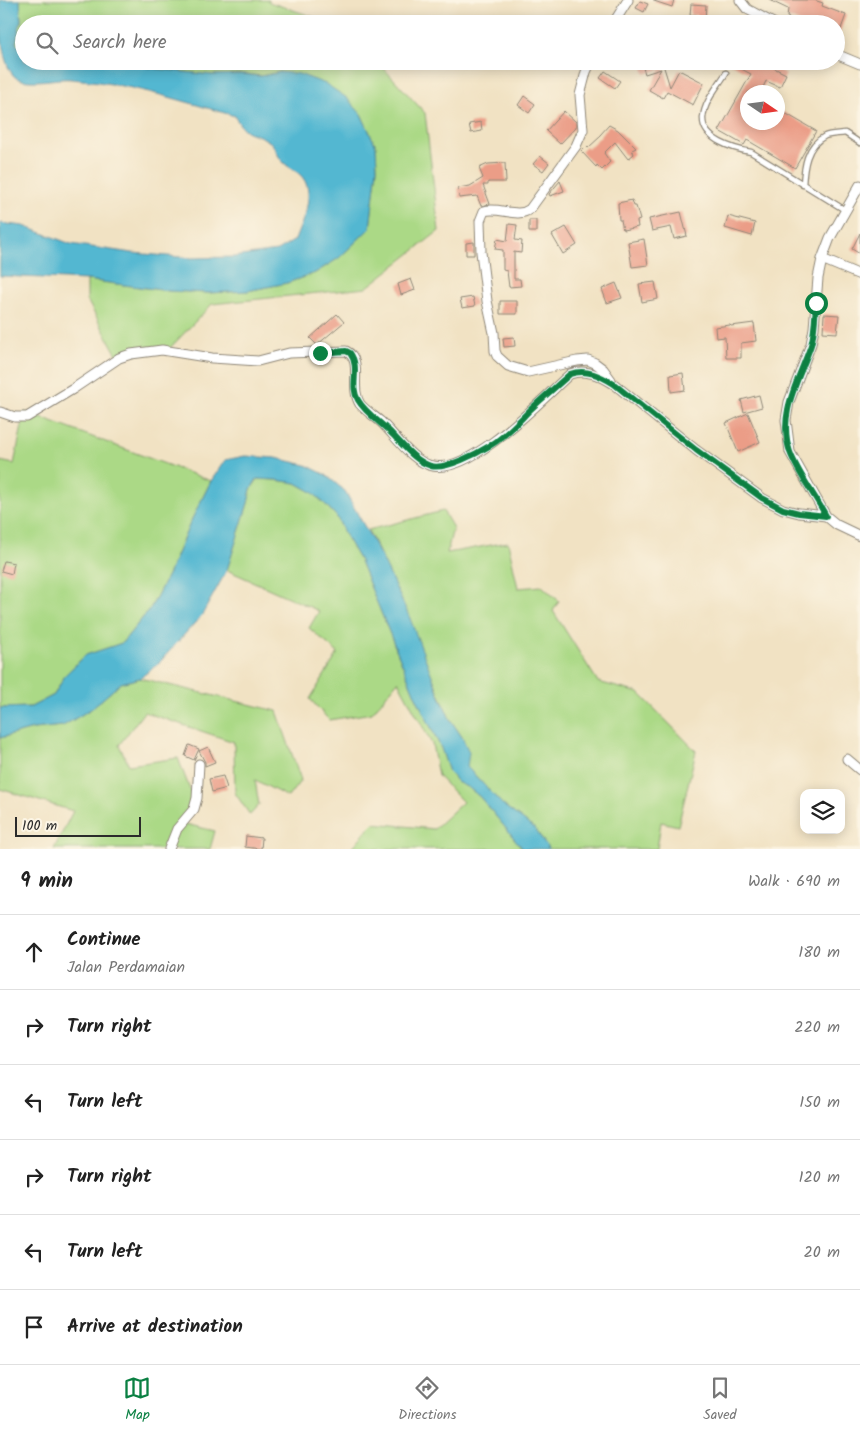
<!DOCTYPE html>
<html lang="en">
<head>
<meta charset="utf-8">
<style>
	body { margin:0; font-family:Kalam,sans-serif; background:#f2f2f2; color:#222 }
	.controls { position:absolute; right:15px; bottom:15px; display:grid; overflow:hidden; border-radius:10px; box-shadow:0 2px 12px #0003 }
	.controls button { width:45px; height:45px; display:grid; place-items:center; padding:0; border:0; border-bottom:1px solid #e0e0e0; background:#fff; color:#222; font:25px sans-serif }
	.compass { position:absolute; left:740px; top:85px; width:45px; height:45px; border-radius:50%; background:#fff; box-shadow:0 2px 12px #0003; rotate:103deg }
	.scale { position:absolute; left:15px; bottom:12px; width:126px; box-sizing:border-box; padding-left:5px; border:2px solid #2b2b2b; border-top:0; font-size:14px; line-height:18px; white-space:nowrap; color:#2b2b2b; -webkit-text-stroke:4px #fcf5e5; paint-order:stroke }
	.stop { position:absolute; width:15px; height:15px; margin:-11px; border:4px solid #0b8043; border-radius:50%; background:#fff }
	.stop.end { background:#0b8043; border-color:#fff; box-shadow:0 1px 5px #0008 }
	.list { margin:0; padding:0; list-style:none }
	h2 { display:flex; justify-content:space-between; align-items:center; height:65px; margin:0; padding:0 20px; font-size:21px }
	h2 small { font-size:16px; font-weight:400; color:#767676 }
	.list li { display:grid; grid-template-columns:32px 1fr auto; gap:15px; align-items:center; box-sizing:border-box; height:75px; padding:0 20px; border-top:1px solid #e0e0e0 }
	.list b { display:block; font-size:19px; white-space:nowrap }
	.list p { margin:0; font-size:16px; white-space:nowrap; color:#767676 }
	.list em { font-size:16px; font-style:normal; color:#767676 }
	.icon { flex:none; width:28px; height:28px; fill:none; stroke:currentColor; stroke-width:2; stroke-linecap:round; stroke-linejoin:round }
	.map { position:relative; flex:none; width:860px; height:849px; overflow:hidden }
	.search { position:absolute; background:#fff; box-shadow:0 2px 12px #0003; left:15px; right:15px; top:15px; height:55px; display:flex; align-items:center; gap:12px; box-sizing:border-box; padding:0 18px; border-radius:28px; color:#767676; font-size:19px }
	.sheet { height:515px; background:#fff }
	nav { display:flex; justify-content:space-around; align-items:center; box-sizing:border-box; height:70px; border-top:1px solid #e0e0e0; background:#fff; font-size:14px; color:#767676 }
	nav a { display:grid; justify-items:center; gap:2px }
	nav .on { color:#0b8043 }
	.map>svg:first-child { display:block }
	.green { fill:#abd986; stroke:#6b8258 }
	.water { fill:#53b7d1; stroke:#3f717e }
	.building { fill:#eb9d87 }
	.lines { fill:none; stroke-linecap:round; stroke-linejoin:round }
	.service-casing { stroke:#8e8677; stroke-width:7 }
	.minor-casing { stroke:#8e8677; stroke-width:11 }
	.service { stroke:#fff; stroke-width:4.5 }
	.minor { stroke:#fff; stroke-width:9 }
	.route { stroke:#0b8043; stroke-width:6 }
</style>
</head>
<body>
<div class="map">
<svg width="860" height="849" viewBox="0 0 860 849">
	<rect width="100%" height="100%" fill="#fcf5e5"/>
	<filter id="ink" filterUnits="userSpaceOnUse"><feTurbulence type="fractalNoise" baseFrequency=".02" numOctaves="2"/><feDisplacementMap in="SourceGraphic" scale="10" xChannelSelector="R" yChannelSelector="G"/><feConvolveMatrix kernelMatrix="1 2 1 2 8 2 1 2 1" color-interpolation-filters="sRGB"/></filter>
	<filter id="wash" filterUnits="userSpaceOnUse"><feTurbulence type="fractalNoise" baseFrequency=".0096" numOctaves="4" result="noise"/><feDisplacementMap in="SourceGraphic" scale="20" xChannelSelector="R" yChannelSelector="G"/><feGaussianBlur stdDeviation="1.12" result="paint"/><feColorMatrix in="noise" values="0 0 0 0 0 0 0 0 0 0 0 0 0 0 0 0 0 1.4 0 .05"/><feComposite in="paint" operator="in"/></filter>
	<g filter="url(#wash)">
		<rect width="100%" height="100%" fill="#f1e2c3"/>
		<!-- green -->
		<path class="green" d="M20 0H269V2L335 24H24V54L16 43 21 21Z
			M84 61H377L425 113 439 231 366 288 212 304 169 349 117 355 87 300V280L169 291 208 293 247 291 287 283 315 273 339 258 370 228 377 168 376 146 361 114 280 72 261 76 243 74 212 75 150 68 134 64Z
			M25 412 211 481 191 521 169 573 150 609 122 643 86 655 66 674 54 695 31 707 0 708V461L14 464Z
			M258 479 276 480 296 483 312 492 326 505 337 517 345 535 360 561 415 695 441 748 449 772 457 782 469 788 480 797 523 849H351L373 823 434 829 463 802 438 776 432 744 398 681 372 713 329 720 310 699 338 653 309 628 319 611 227 570 248 503 251 489Z
			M443 511 453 528 447 553 508 542 518 588 542 586 559 601 553 611 598 682 639 693 696 751 678 826 661 822 657 849H549L535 829 503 805 467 767 462 737 450 719 415 635 409 616 383 560 368 530Z
			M140 678 277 711 301 780 288 797 255 780 259 805 250 815 235 793 234 742 144 712 119 745 129 765 178 758 195 803 181 823 215 831 210 849H54L73 811 0 789V738L33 729 63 726 91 709 121 683Z"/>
		<!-- water -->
		<path class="water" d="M0 0H20L21 20 16 43 24 54V61C41 61 57 69 75 61L134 64 150 68 212 75 243 74 261 76 280 72 299 74 326 84 347 98 361 114 376 146 377 168 370 228 339 258 315 273 287 283 247 291 208 293 169 291 87 280 0 276V223L24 226 71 244 132 253 192 258 234 257 277 251 295 240C301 223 316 196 303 178 297 170 288 168 282 161 276 154 276 145 267 140 251 130 245 137 235 116L228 114C176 99 126 83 72 79 57 77 28 86 15 77 0 63 0 20 0 0Z
			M245 456 276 458 306 465 326 475 345 491 383 560 409 616 439 694 450 719 462 737 469 752 467 767 503 805 535 829 549 849H523L480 797 469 788 457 782 449 772 441 748 415 695 360 561 345 535 337 517 326 505 312 492 296 483 276 480 257 479 251 489 248 503 227 570 202 615 158 664 140 678 121 683 91 709 63 726 33 729 0 738V708L31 707 54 695 66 674 86 655 122 643 150 609 169 573 191 521 211 481 225 460Z"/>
		<g id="blocks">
			<!-- building -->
			<path class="building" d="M654 0H674L672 7 654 1Z
				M769 0H814L823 3 822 6 846 15 837 40 836 24H804L787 17 788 9Z
				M640 1 648 4 644 12 636 8Z
				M691 4 706 5 705 20 697 19V15H690Z
				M641 61H662L670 87 679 70 704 83 693 105 667 91 663 98 649 90 661 69 645 74Z
				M726 61H767V63L775 67 774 68 786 74 780 87 766 81 761 92H748V122H778V109L816 131 795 168 747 140 744 145 719 131 751 74Z
				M605 71 620 81 615 88 600 78Z
				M524 96 535 104 529 113 518 105Z
				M564 111 576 122V127L560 144 546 131Z
				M481 122 482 131 471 133 469 124Z
				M609 125 618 130 636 148 632 150 634 154 628 159 615 142 604 153 610 162 602 170 597 165 596 167 581 151 586 146 588 148 601 136 600 135Z
				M540 156 549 163 543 171 533 164Z
				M505 163 506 182H488V185H483L490 204 481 206 477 196 459 198 458 188 470 186 483 178 479 168 488 164Z
				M560 181 564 191 550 196 549 194Z
				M632 200 634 206H636L640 220 637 221 638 227 623 230 621 220H619L618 203Z
				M681 212 687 236 674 239 671 227 652 231 649 219Z
				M728 216 755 223 752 236 725 228Z
				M529 220H536V232H529Z
				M509 224 517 225 515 240 522 241 521 253 514 252V279H520L521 286 509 287 507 271 503 270V250L495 249 497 239 507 241Z
				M566 227 577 245 563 254 552 235Z
				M860 233V254L852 249Z
				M644 239 648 265 632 267 628 242Z
				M474 242V255H466V243Z
				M411 279 415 290 401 295 398 284Z
				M655 282 658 299 642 302 639 284Z
				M616 283 622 298 607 303 602 289Z
				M473 297 475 306 462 308 460 299Z
				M500 301H517V314H500Z
				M337 314 344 322 317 345 310 338Z
				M824 314 839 315 837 333 823 332Z
				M754 323 756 341 741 343V358H726L725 337 716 338 715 327 730 325 731 326Z
				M514 337 515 346 504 347 503 338Z
				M683 373 685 390 671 392 670 375Z
				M759 395 762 407 744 412 741 400Z
				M748 413 760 442 738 452 726 423Z
				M4 561 14 563 12 574 1 571Z
				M189 745 199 749 194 760 185 756Z
				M208 747 215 762 205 766V762L199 751Z
				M223 776 227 788 212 792 209 779Z
				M246 836 262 838 261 849 245 847Z"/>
		</g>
	</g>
	<g filter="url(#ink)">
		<use href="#blocks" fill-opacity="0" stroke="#8e8677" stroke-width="1"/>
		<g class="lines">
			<defs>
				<path id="service" d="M726 73C718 86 704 102 703 118 702 140 734 149 751 152L845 210
					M803 185C804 167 806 146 825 136 830 134 839 134 845 133L860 143"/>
				<path id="minor" d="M740 0 747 9 775 24
					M613 24 628 0
					M836 54 860 64
					M591 61 586 72 580 95 583 130 576 146 530 209C517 219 499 206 484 211L480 221 481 252 487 301 494 333 495 351 497 356 508 366 528 372 577 361 588 360 595 363 603 369 611 380
					M860 185 830 238 822 259 818 278 814 328 811 344 789 402 786 420 790 452 826 516 837 525 860 536
					M822 259 860 275
					M0 412 15 417H27L73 389 119 358 131 354 162 350 212 358 258 361 289 353 346 351C364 360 349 387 360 404 366 411 374 416 381 422 395 435 413 463 433 466 472 474 542 399 570 374 586 368 601 376 614 384L696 450 762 498 783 509 799 513 826 516
					M847 759 860 770
					M169 849 177 829 194 809 197 798 199 764"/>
			</defs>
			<!-- service casing -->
			<use href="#service" class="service-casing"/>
			<!-- minor casing -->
			<use href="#minor" class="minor-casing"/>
			<!-- service -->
			<use href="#service" class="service"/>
			<!-- minor -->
			<use href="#minor" class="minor"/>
		</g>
	</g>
	<g class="lines" filter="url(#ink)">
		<!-- route -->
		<path class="route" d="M320 353 346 351 350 353C361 368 349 385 358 400 366 414 382 423 393 435 404 446 415 461 431 466 446 470 478 453 491 445 506 436 518 422 530 410 543 397 557 386 570 374 586 368 601 376 614 384L696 450 762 498 783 509 799 513 826 516C815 495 798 474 790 452 777 414 799 380 811 345 815 331 815 317 816 303"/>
	</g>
</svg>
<div class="controls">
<button><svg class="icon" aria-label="layers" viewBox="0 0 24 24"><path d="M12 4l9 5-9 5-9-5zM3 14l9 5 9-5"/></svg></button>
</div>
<svg class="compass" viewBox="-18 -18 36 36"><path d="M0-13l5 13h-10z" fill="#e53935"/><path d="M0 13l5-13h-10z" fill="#767676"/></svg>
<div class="scale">100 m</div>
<div class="stop" style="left:816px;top:303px"></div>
<div class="stop end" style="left:320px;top:353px"></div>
<div class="search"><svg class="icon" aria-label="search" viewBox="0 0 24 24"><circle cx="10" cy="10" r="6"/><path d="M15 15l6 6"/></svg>Search here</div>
</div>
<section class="sheet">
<h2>9 min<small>Walk · 690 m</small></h2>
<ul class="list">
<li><svg class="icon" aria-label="ahead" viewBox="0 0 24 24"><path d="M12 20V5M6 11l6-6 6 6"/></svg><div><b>Continue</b><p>Jalan Perdamaian</p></div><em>180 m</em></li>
<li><svg class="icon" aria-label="right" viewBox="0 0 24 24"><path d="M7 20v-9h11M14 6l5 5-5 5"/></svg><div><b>Turn right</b></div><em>220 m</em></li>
<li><svg class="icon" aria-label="left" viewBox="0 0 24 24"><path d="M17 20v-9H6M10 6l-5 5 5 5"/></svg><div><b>Turn left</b></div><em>150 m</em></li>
<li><svg class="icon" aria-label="right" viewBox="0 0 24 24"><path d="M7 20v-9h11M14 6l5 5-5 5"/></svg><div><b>Turn right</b></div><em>120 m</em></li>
<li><svg class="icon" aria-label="left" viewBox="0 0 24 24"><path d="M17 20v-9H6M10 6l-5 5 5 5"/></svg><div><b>Turn left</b></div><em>20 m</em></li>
<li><svg class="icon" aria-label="arrive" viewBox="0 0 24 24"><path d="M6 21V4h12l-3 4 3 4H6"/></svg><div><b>Arrive at destination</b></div></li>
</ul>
</section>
<nav>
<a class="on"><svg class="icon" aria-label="map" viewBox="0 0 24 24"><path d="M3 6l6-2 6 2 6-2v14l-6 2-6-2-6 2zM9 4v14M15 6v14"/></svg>Map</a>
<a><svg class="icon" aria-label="directions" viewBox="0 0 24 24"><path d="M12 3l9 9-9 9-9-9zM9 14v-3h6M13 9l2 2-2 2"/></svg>Directions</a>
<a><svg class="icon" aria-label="saved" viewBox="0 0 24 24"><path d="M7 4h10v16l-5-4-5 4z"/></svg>Saved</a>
</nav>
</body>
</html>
